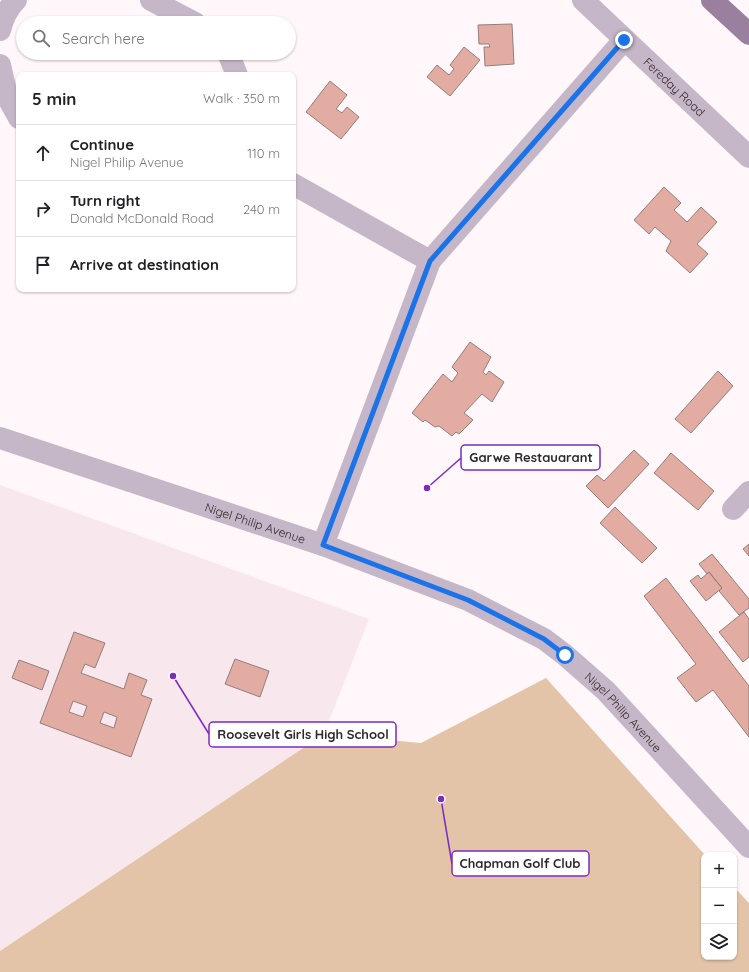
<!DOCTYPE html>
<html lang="en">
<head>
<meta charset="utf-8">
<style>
	body { margin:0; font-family:Quicksand,sans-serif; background:#f6f6f6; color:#202124 }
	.controls { position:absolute; right:12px; bottom:12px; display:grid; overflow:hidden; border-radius:8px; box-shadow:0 1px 3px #0004 }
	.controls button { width:36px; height:36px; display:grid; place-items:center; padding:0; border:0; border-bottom:1px solid #e0e0e0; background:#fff; color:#202124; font:20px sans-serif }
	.stop { position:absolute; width:12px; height:12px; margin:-9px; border:3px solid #1a73e8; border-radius:50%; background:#fff }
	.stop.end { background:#1a73e8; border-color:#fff; box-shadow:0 1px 4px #0008 }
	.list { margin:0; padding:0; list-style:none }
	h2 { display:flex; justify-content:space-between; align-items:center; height:52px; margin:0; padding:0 16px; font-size:17px }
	h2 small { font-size:13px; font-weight:400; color:#757577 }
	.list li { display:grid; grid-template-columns:26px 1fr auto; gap:12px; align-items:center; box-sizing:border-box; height:56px; padding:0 16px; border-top:1px solid #e0e0e0 }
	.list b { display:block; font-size:15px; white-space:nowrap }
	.list p { margin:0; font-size:13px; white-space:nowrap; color:#757577 }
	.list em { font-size:13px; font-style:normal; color:#757577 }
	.icon { flex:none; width:22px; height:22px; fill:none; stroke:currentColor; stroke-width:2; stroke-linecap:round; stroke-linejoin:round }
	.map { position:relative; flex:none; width:749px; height:972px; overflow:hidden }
	.search { position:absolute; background:#fff; box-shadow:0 1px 3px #0004; left:16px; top:16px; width:280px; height:44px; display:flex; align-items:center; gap:10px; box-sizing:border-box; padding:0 14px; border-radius:22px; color:#757577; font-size:15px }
	.panel { position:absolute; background:#fff; box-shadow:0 1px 3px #0004; left:16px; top:72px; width:280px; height:220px; border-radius:8px }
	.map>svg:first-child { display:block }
	.built { fill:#f8e7ec }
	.grass { fill:#e3c4a8 }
	.building { fill:#e2aca2; stroke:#917f7c; fill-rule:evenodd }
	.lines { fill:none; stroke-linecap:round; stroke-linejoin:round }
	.minor { stroke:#c6b7c8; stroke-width:22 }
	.major { stroke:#9b7f9e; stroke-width:22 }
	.route { stroke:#1a73e8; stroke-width:5 }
	.labels { text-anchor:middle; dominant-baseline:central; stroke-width:3; stroke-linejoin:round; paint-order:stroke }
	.street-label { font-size:12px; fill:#2f272a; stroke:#fff }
	.leader { fill:none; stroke:#7b2cbf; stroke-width:1.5 }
	.callout-dot { fill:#7b2cbf; stroke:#fff; stroke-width:1.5 }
	.callout { fill:#fff; stroke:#7b2cbf; stroke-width:1.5 }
	.callout-label { font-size:13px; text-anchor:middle; font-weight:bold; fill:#2f272a }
</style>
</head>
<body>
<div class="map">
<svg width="749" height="972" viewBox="0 0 749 972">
	<rect width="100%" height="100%" fill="#fff7f9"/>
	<!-- built -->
	<path class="built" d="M0 485 369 619 324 734 0 951Z"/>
	<!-- grass -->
	<path class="grass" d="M546 678 705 855H704V957H734V887L749 903V972H0V951L324 734 421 743Z"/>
	<!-- building -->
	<path class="building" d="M512 24 514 64 485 66 484 47H490L489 44H479L478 25Z
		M464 47 480 60 450 96 427 77 437 65 449 75 454 69 450 65Z
		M330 81 347 95 336 109 342 113 347 107 359 117 341 139 306 112Z
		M664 187 681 203 674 210 687 222 701 207 717 222 697 244 708 254 690 273 666 251 671 241 655 227 649 234 634 220Z
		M470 342 491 357 483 372 486 375 489 371 504 382 492 402 482 394 464 413 473 420 459 434 456 432 452 436 439 426 435 427 425 420 423 422 412 413 443 374 452 382 458 373 452 367Z
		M718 371 733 386 691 433 675 419Z
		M634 450 649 464 608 508 586 486 597 475 604 481Z
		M671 453 714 491 698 510 654 473Z
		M615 507 657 548 642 563 600 523Z
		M749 544V556L743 549Z
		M712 554 749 599V608L739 615 719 591 722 588 709 572 707 574 699 564Z
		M709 572 722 588 706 601 690 581 698 575 701 579Z
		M666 578 749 686V737L713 690 696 702 677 678 696 664 644 596Z
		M744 612 749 619V657L743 662 719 632Z
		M74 632 105 643 95 668 85 664 81 673 124 689 129 673 147 680 141 695 152 699 131 757 40 723ZM73 701 87 706 83 717 69 712ZM104 712 117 717 114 728 100 723Z
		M235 659 269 671 260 697 225 684Z
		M19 660 49 671 42 690 12 678Z"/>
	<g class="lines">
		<!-- minor -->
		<g class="minor">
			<path d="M151 0 195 23"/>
			<path id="s1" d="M583 0 749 157"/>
			<path d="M0 30C3 18 7 9 16 0"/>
			<path d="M228 53 237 75"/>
			<path d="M0 65 7 96 19 118"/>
			<path d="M293 184 430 261"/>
			<path id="s2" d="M0 438 323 545 468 600 544 639 565 655 606 691 749 847"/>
			<path d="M733 509 749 492"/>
			<path d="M323 545 430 261 624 40"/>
		</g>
		<!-- major -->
		<path class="major" d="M712 0 749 34"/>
	</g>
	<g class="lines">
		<!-- route -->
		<path class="route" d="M565 655 544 639 468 600 323 545 430 261 624 40"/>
	</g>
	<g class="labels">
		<!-- street labels -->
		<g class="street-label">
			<text stroke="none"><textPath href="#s1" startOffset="126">Fereday Road</textPath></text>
			<text stroke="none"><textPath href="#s2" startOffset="269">Nigel Philip Avenue</textPath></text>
			<text stroke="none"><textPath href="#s2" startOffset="689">Nigel Philip Avenue</textPath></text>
		</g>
	</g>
	<!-- callouts -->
	<path class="leader" d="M427 488L461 458M173 676L209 734M441 799L452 864"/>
	<g class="callout-dot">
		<circle cx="427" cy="488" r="4"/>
		<circle cx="173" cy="676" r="4"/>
		<circle cx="441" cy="799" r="4"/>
	</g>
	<g class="callout">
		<rect x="461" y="445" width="139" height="25" rx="4"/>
		<rect x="209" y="722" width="187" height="25" rx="4"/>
		<rect x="452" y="851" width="137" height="25" rx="4"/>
	</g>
	<g class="callout-label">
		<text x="531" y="462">Garwe Restauarant</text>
		<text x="303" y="739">Roosevelt Girls High School</text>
		<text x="520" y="868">Chapman Golf Club</text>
	</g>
</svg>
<div class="controls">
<button>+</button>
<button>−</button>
<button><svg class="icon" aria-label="layers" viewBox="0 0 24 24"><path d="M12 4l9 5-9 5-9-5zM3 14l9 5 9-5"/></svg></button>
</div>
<div class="stop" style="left:565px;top:655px"></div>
<div class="stop end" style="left:624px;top:40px"></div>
<div class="search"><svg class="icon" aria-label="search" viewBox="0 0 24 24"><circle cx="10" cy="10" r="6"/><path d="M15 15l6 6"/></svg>Search here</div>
<section class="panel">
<h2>5 min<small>Walk · 350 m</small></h2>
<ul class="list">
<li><svg class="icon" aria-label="ahead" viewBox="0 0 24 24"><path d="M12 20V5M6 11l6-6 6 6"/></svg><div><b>Continue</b><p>Nigel Philip Avenue</p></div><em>110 m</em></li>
<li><svg class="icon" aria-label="right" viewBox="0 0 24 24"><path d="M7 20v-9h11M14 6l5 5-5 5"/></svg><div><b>Turn right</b><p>Donald McDonald Road</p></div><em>240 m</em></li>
<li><svg class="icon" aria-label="arrive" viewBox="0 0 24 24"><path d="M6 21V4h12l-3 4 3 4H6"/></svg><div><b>Arrive at destination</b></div></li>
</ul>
</section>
</div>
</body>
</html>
